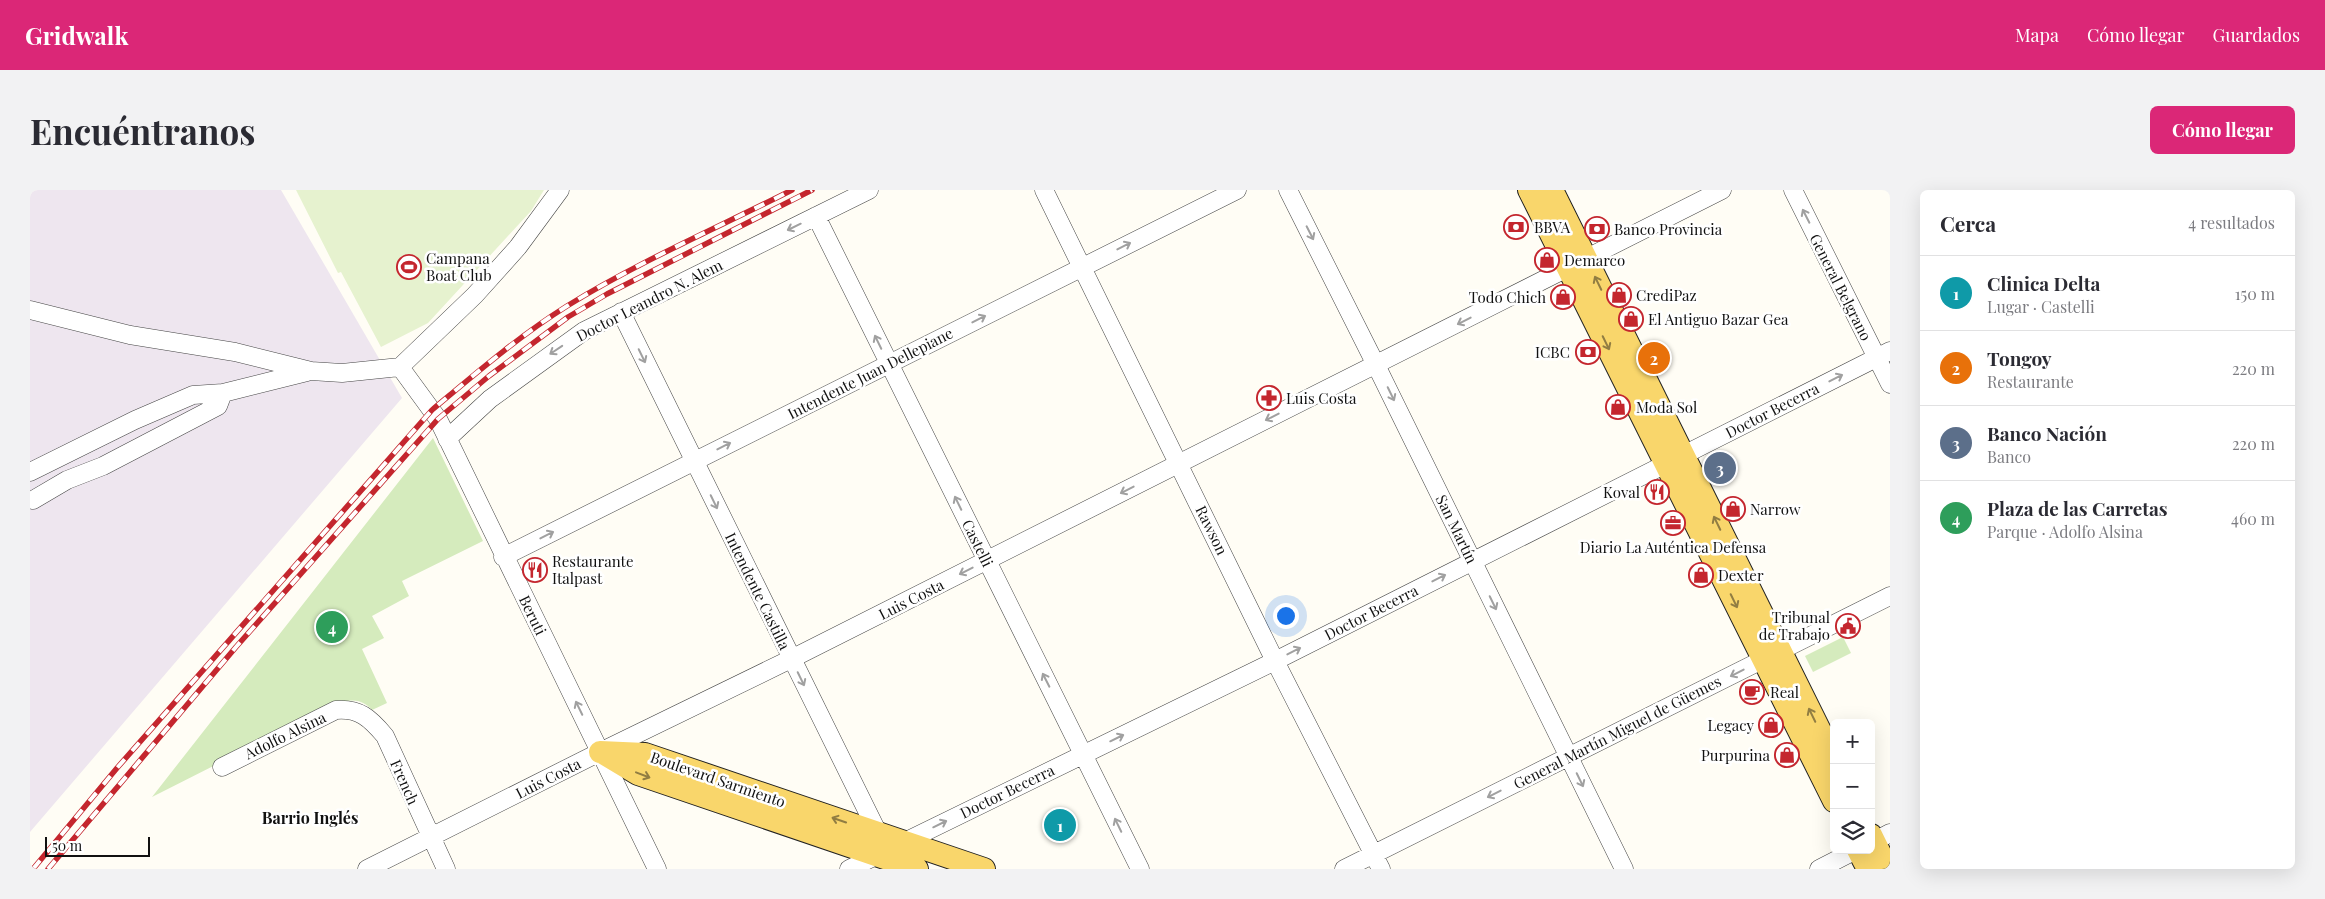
<!DOCTYPE html>
<html lang="es">
<head>
<meta charset="utf-8">
<style>
	body { margin:0; font-family:"Playfair Display",serif; background:#f2f2f3; color:#2b2b33 }
	.controls { position:absolute; right:15px; bottom:15px; display:grid; overflow:hidden; border-radius:8px; box-shadow:0 5px 20px #0002 }
	.controls button { width:45px; height:45px; display:grid; place-items:center; padding:0; border:0; border-bottom:1px solid #e1e1e2; background:#fff; color:#2b2b33; font:25px sans-serif }
	.scale { position:absolute; left:15px; bottom:12px; width:105px; box-sizing:border-box; padding-left:5px; border:2px solid #111; border-top:0; font-size:14px; line-height:18px; white-space:nowrap; color:#111; -webkit-text-stroke:4px #fff; paint-order:stroke }
	.you { position:absolute; left:1255px; top:425px; width:18px; height:18px; margin:-12px; border:4px solid #fff; border-radius:50%; background:#1a73e8; box-shadow:0 0 0 8px #1a73e833 }
	.badge { display:grid; place-items:center; width:32px; height:32px; border-radius:50%; background:#db2777; color:#fff; font-size:16px; font-weight:700 }
	.pin { position:absolute; translate:-50% -50%; border:2px solid #fff; box-shadow:0 1px 5px #0006 }
	.list { margin:0; padding:0; list-style:none }
	h2 { display:flex; justify-content:space-between; align-items:center; height:65px; margin:0; padding:0 20px; font-size:21px }
	h2 small { font-size:16px; font-weight:400; color:#7c7c81 }
	.list li { display:grid; grid-template-columns:32px 1fr auto; gap:15px; align-items:center; box-sizing:border-box; height:75px; padding:0 20px; border-top:1px solid #e1e1e2 }
	.list b { display:block; font-size:19px; white-space:nowrap }
	.list p { margin:0; font-size:16px; white-space:nowrap; color:#7c7c81 }
	.list em { font-size:16px; font-style:normal; color:#7c7c81 }
	.icon { flex:none; width:28px; height:28px; fill:none; stroke:currentColor; stroke-width:2; stroke-linecap:round; stroke-linejoin:round }
	.map { position:relative; flex:none; width:1860px; height:679px; overflow:hidden; border-radius:8px }
	header { display:flex; align-items:center; gap:30px; box-sizing:border-box; height:70px; padding:0 25px; background:#db2777; color:#fff }
	header strong { font-size:24px }
	nav { display:flex; gap:28px; margin-inline-start:auto; font-size:18px }
	.intro { display:flex; align-items:center; justify-content:space-between; box-sizing:border-box; height:120px; padding:0 30px }
	h1 { margin:0; font-size:35px }
	.button { padding:12px 22px; border-radius:8px; background:#db2777; color:#fff; font-size:18px; font-weight:700 }
	main { display:flex; gap:30px; padding:0 30px }
	aside { flex:1; background:#fff; border-radius:8px; box-shadow:0 5px 20px #0002 }
	.map>svg:first-child { display:block }
	.industrial { fill:#eee6ef }
	.green { fill:#d5ebbd }
	.pitch { fill:#e6f2cf }
	.lines { fill:none; stroke-linecap:round; stroke-linejoin:round }
	.minor-casing { stroke:#444; stroke-width:19 }
	.major-casing { stroke:#222; stroke-width:24 }
	.minor { stroke:#fff; stroke-width:18 }
	.major { stroke:#f9d66b; stroke-width:22 }
	.rail-casing { stroke:#c4262e; stroke-width:5.5 }
	.rail { stroke:#fff; stroke-width:4; stroke-dasharray:11; stroke-linecap:butt }
	.oneway { stroke:#a0a0a0 }
	.oneway2 { stroke:#917d42 }
	.labels { text-anchor:middle; dominant-baseline:central; stroke-width:5; stroke-linejoin:round; paint-order:stroke }
	.poi-label { font-size:15px; fill:#111; stroke:#fff; text-anchor:start }
	.street-label { font-size:15px; fill:#111; stroke:#fff }
	.neighbourhood-label { font-size:16px; font-weight:bold; fill:#111; stroke:#fff }
</style>
</head>
<body>
<header>
<strong>Gridwalk</strong>
<nav><a>Mapa</a><a>Cómo llegar</a><a>Guardados</a></nav>
</header>
<div class="intro"><h1>Encuéntranos</h1><a class="button">Cómo llegar</a></div>
<main>
<div class="map">
<svg width="1860" height="679" viewBox="0 0 1860 679">
	<rect width="100%" height="100%" fill="#fffdf5"/>
	<!-- industrial -->
	<path class="industrial" d="M0 0H251L372 208 0 642Z"/>
	<!-- green -->
	<path class="green" d="M403 248 453 351 372 391 379 406 342 426 354 448 332 459 357 513 342 520C331 508 321 509 306 514L122 607Z
		M1813 447 1821 463 1783 482 1775 466Z"/>
	<!-- pitch -->
	<path class="pitch" d="M266 0H514L501 21 398 133 351 157 311 82 308 83Z"/>
	<g class="lines">
		<defs>
			<path id="minor" d="M1014 0 1245 471 1351 679
				M1258 0 1346 175 1594 679
				M1763 0 1860 194
				M786 26 1110 679
				M0 120 100 145 205 162 281 181 312 183 370 177 445 105 488 57 530 0
				M591 122 851 649
				M370 177 408 229 627 679
				M417 249 460 209 554 141 839 0
				M0 282 105 230 163 205 193 203 277 182
				M3 310 37 290 73 276 188 216 193 203
				M473 367 1207 0
				M192 577 306 520C329 518 340 528 355 546L416 679
				M1841 653 1860 643
				M337 679 570 562 761 469 1692 0
				M819 679 1245 471 1860 161
				M1314 679 1860 406
				M1789 679 1826 660"/>
			<path id="major" d="M1499 0 1804 611
				M1522 0 1804 569
				M570 562 615 564 954 679
				M573 563 608 584 887 679
				M1841 645 1858 679
				M1828 660 1838 679"/>
		</defs>
		<!-- minor casing -->
		<use href="#minor" class="minor-casing"/>
		<!-- major casing -->
		<use href="#major" class="major-casing"/>
		<!-- minor -->
		<use href="#minor" class="minor"/>
		<!-- major -->
		<use href="#major" class="major"/>
		<defs>
			<path id="rail" d="M3 679 87 578 402 220C445 184 489 146 537 116 608 72 687 38 762 0
				M18 679 206 457 408 229 459 186 538 127 577 104 782 0"/>
		</defs>
		<!-- rail casing -->
		<use href="#rail" class="rail-casing"/>
		<!-- rail -->
		<use href="#rail" class="rail"/>
	</g>
	<!-- one-way arrows -->
	<defs><path id="oneway-shaft" d="M-6 0H5M1.5-3L5.5 0L1.5 3" fill="none" stroke-width="1.6" stroke-linecap="round" stroke-linejoin="round" transform="scale(1.25)"/></defs>
	<g class="oneway">
		<use href="#oneway-shaft" transform="translate(1776 26) rotate(-117)"/>
		<use href="#oneway-shaft" transform="translate(764 37) rotate(154)"/>
		<use href="#oneway-shaft" transform="translate(1280 43) rotate(63)"/>
		<use href="#oneway-shaft" transform="translate(1094 56) rotate(-27)"/>
		<use href="#oneway-shaft" transform="translate(949 129) rotate(-27)"/>
		<use href="#oneway-shaft" transform="translate(1434 131) rotate(153)"/>
		<use href="#oneway-shaft" transform="translate(848 152) rotate(-116)"/>
		<use href="#oneway-shaft" transform="translate(526 160) rotate(146)"/>
		<use href="#oneway-shaft" transform="translate(612 166) rotate(64)"/>
		<use href="#oneway-shaft" transform="translate(1806 188) rotate(-27)"/>
		<use href="#oneway-shaft" transform="translate(1361 204) rotate(64)"/>
		<use href="#oneway-shaft" transform="translate(1242 227) rotate(153)"/>
		<use href="#oneway-shaft" transform="translate(694 256) rotate(-27)"/>
		<use href="#oneway-shaft" transform="translate(1097 300) rotate(153)"/>
		<use href="#oneway-shaft" transform="translate(684 312) rotate(64)"/>
		<use href="#oneway-shaft" transform="translate(928 313) rotate(-116)"/>
		<use href="#oneway-shaft" transform="translate(517 345) rotate(-27)"/>
		<use href="#oneway-shaft" transform="translate(936 381) rotate(153)"/>
		<use href="#oneway-shaft" transform="translate(1409 388) rotate(-27)"/>
		<use href="#oneway-shaft" transform="translate(1463 413) rotate(64)"/>
		<use href="#oneway-shaft" transform="translate(1264 461) rotate(-27)"/>
		<use href="#oneway-shaft" transform="translate(1707 483) rotate(153)"/>
		<use href="#oneway-shaft" transform="translate(771 489) rotate(64)"/>
		<use href="#oneway-shaft" transform="translate(1016 490) rotate(-117)"/>
		<use href="#oneway-shaft" transform="translate(549 518) rotate(-116)"/>
		<use href="#oneway-shaft" transform="translate(1087 548) rotate(-26)"/>
		<use href="#oneway-shaft" transform="translate(1550 590) rotate(64)"/>
		<use href="#oneway-shaft" transform="translate(1464 604) rotate(153)"/>
		<use href="#oneway-shaft" transform="translate(910 634) rotate(-26)"/>
		<use href="#oneway-shaft" transform="translate(1088 635) rotate(-116)"/>
	</g>
	<g class="oneway2">
		<use href="#oneway-shaft" transform="translate(1568 93) rotate(-116)"/>
		<use href="#oneway-shaft" transform="translate(1576 153) rotate(64)"/>
		<use href="#oneway-shaft" transform="translate(1687 333) rotate(-116)"/>
		<use href="#oneway-shaft" transform="translate(1704 411) rotate(64)"/>
		<use href="#oneway-shaft" transform="translate(1782 525) rotate(-116)"/>
		<use href="#oneway-shaft" transform="translate(613 585) rotate(21)"/>
		<use href="#oneway-shaft" transform="translate(809 630) rotate(-161)"/>
	</g>
	<!-- icons -->
	<defs>
		<symbol id="bank-ring" viewBox="-11 -11 22 22"><circle r="9.5" fill="#fff" stroke="#c4262e" stroke-width="1.5"/><path d="M-6-4H6V4H-6ZM0-2.3a2.3 2.3 0 1 0 0 4.6a2.3 2.3 0 1 0 0-4.6Z" fill="#c4262e"/></symbol>
		<symbol id="shop-ring" viewBox="-11 -11 22 22"><circle r="9.5" fill="#fff" stroke="#c4262e" stroke-width="1.5"/><path d="M-5-2.5h2.3a2.7 3.5 0 0 1 5.4 0H5L5.5 6h-11ZM-1.5-2.5h3a1.5 2.3 0 0 0-3 0Z" fill="#c4262e"/></symbol>
		<symbol id="stadium-ring" viewBox="-11 -11 22 22"><circle r="9.5" fill="#fff" stroke="#c4262e" stroke-width="1.5"/><path d="M0-5a6.5 5 0 1 0 0 10a6.5 5 0 1 0 0-10ZM-3.5-1.8h7v3.6h-7Z" fill="#c4262e"/></symbol>
		<symbol id="pharmacy-ring" viewBox="-11 -11 22 22"><circle r="9.5" fill="#fff" stroke="#c4262e" stroke-width="1.5"/><path d="M-2-6h4v4h4v4h-4v4h-4v-4h-4v-4h4Z" fill="#c4262e"/></symbol>
		<symbol id="restaurant-ring" viewBox="-11 -11 22 22"><circle r="9.5" fill="#fff" stroke="#c4262e" stroke-width="1.5"/><path d="M-5-6h1v4h1v-4h1v4h1v-4h1v5L-1.5 .5V6h-2V.5L-5-1ZM5-6V6H3V1.5H1.5Q1.5-4 5-6Z" fill="#c4262e"/></symbol>
		<symbol id="office-ring" viewBox="-11 -11 22 22"><circle r="9.5" fill="#fff" stroke="#c4262e" stroke-width="1.5"/><path d="M-6-3h4V-5.5h4V-3h4V5H-6ZM-1-4.5V-3h2v-1.5ZM-6 0V1H6V0Z" fill="#c4262e"/></symbol>
		<symbol id="civic-ring" viewBox="-11 -11 22 22"><circle r="9.5" fill="#fff" stroke="#c4262e" stroke-width="1.5"/><path d="M-.6-6.5H3V-4.5H.6V-3L4-1V1h2V6H-6V1h2V-1L-.6-3ZM-1.2 2.5V6h2.4V2.5Z" fill="#c4262e"/></symbol>
		<symbol id="cafe-ring" viewBox="-11 -11 22 22"><circle r="9.5" fill="#fff" stroke="#c4262e" stroke-width="1.5"/><path d="M-5.5-4.5H6V0H3Q3 3.5 0 3.5H-2.5Q-5.5 3.5-5.5 0ZM3-3.2v2h1.7v-2ZM-6 4.5H4V6H-6Z" fill="#c4262e"/></symbol>
	</defs>
	<g fill-rule="evenodd">
		<use href="#bank-ring" x="1472" y="23" width="28" height="28"/>
		<use href="#bank-ring" x="1553" y="25" width="28" height="28"/>
		<use href="#shop-ring" x="1503" y="56" width="28" height="28"/>
		<use href="#stadium-ring" x="365" y="63" width="28" height="28"/>
		<use href="#shop-ring" x="1575" y="91" width="28" height="28"/>
		<use href="#shop-ring" x="1519" y="93" width="28" height="28"/>
		<use href="#shop-ring" x="1587" y="115" width="28" height="28"/>
		<use href="#bank-ring" x="1544" y="148" width="28" height="28"/>
		<use href="#pharmacy-ring" x="1225" y="194" width="28" height="28"/>
		<use href="#shop-ring" x="1574" y="203" width="28" height="28"/>
		<use href="#restaurant-ring" x="1613" y="288" width="28" height="28"/>
		<use href="#shop-ring" x="1689" y="305" width="28" height="28"/>
		<use href="#office-ring" x="1629" y="319" width="28" height="28"/>
		<use href="#restaurant-ring" x="491" y="366" width="28" height="28"/>
		<use href="#shop-ring" x="1657" y="371" width="28" height="28"/>
		<use href="#civic-ring" x="1804" y="422" width="28" height="28"/>
		<use href="#cafe-ring" x="1708" y="488" width="28" height="28"/>
		<use href="#shop-ring" x="1727" y="521" width="28" height="28"/>
		<use href="#shop-ring" x="1743" y="551" width="28" height="28"/>
	</g>
	<g class="labels">
		<!-- poi labels -->
		<g class="poi-label">
			<text x="1504" y="37">BBVA</text>
			<text x="1584" y="39">Banco Provincia</text>
			<text x="396" y="68">Campana<tspan x="396" dy="17">Boat Club</tspan></text>
			<text x="1534" y="70">Demarco</text>
			<text x="1606" y="105">CrediPaz</text>
			<text x="1516" y="107" text-anchor="end">Todo Chich</text>
			<text x="1618" y="129">El Antiguo Bazar Gea</text>
			<text x="1540" y="162" text-anchor="end">ICBC</text>
			<text x="1256" y="208">Luis Costa</text>
			<text x="1606" y="217">Moda Sol</text>
			<text x="1610" y="302" text-anchor="end">Koval</text>
			<text x="1720" y="319">Narrow</text>
			<text x="1643" y="357" text-anchor="middle">Diario La Auténtica Defensa</text>
			<text x="522" y="371">Restaurante<tspan x="522" dy="17">Italpast</tspan></text>
			<text x="1688" y="385">Dexter</text>
			<text x="1800" y="427" text-anchor="end">Tribunal<tspan x="1800" dy="17">de Trabajo</tspan></text>
			<text x="1740" y="502">Real</text>
			<text x="1724" y="535" text-anchor="end">Legacy</text>
			<text x="1740" y="565" text-anchor="end">Purpurina</text>
		</g>
		<!-- street labels -->
		<g class="street-label">
			<text transform="translate(1811 97) rotate(63)">General Belgrano</text>
			<text transform="translate(619 110) rotate(-27)">Doctor Leandro N. Alem</text>
			<text transform="translate(840 183) rotate(-27)">Intendente Juan Dellepiane</text>
			<text transform="translate(1742 220) rotate(-27)">Doctor Becerra</text>
			<text transform="translate(1427 339) rotate(64)">San Martín</text>
			<text transform="translate(1182 340) rotate(64)">Rawson</text>
			<text transform="translate(948 353) rotate(64)">Castelli</text>
			<text transform="translate(728 401) rotate(64)">Intendente Castilla</text>
			<text transform="translate(881 409) rotate(-27)">Luis Costa</text>
			<text transform="translate(1341 422) rotate(-27)">Doctor Becerra</text>
			<text transform="translate(503 425) rotate(64)">Beruti</text>
			<text transform="translate(1587 542) rotate(-27)">General Martín Miguel de Güemes</text>
			<text transform="translate(255 545) rotate(-26)">Adolfo Alsina</text>
			<text transform="translate(518 588) rotate(-27)">Luis Costa</text>
			<text transform="translate(688 589) rotate(19)">Boulevard Sarmiento</text>
			<text transform="translate(375 592) rotate(66)">French</text>
			<text transform="translate(977 601) rotate(-26)">Doctor Becerra</text>
		</g>
		<!-- neighbourhood labels -->
		<g class="neighbourhood-label">
			<text x="280" y="627">Barrio Inglés</text>
		</g>
	</g>
</svg>
<div class="controls">
<button>+</button>
<button>−</button>
<button><svg class="icon" aria-label="layers" viewBox="0 0 24 24"><path d="M12 4l9 5-9 5-9-5zM3 14l9 5 9-5"/></svg></button>
</div>
<div class="scale">50 m</div>
<div class="you"></div>
<div class="pin badge" style="left:1030px;top:635px;background:#0f9aa8">1</div>
<div class="pin badge" style="left:1624px;top:168px;background:#e8710a">2</div>
<div class="pin badge" style="left:1690px;top:278px;background:#5c6f8a">3</div>
<div class="pin badge" style="left:302px;top:437px;background:#2e9e5b">4</div>
</div>
<aside>
<h2>Cerca<small>4 resultados</small></h2>
<ul class="list">
<li><span class="badge" style="background:#0f9aa8">1</span><div><b>Clinica Delta</b><p>Lugar · Castelli</p></div><em>150 m</em></li>
<li><span class="badge" style="background:#e8710a">2</span><div><b>Tongoy</b><p>Restaurante</p></div><em>220 m</em></li>
<li><span class="badge" style="background:#5c6f8a">3</span><div><b>Banco Nación</b><p>Banco</p></div><em>220 m</em></li>
<li><span class="badge" style="background:#2e9e5b">4</span><div><b>Plaza de las Carretas</b><p>Parque · Adolfo Alsina</p></div><em>460 m</em></li>
</ul>
</aside>
</main>
</body>
</html>
